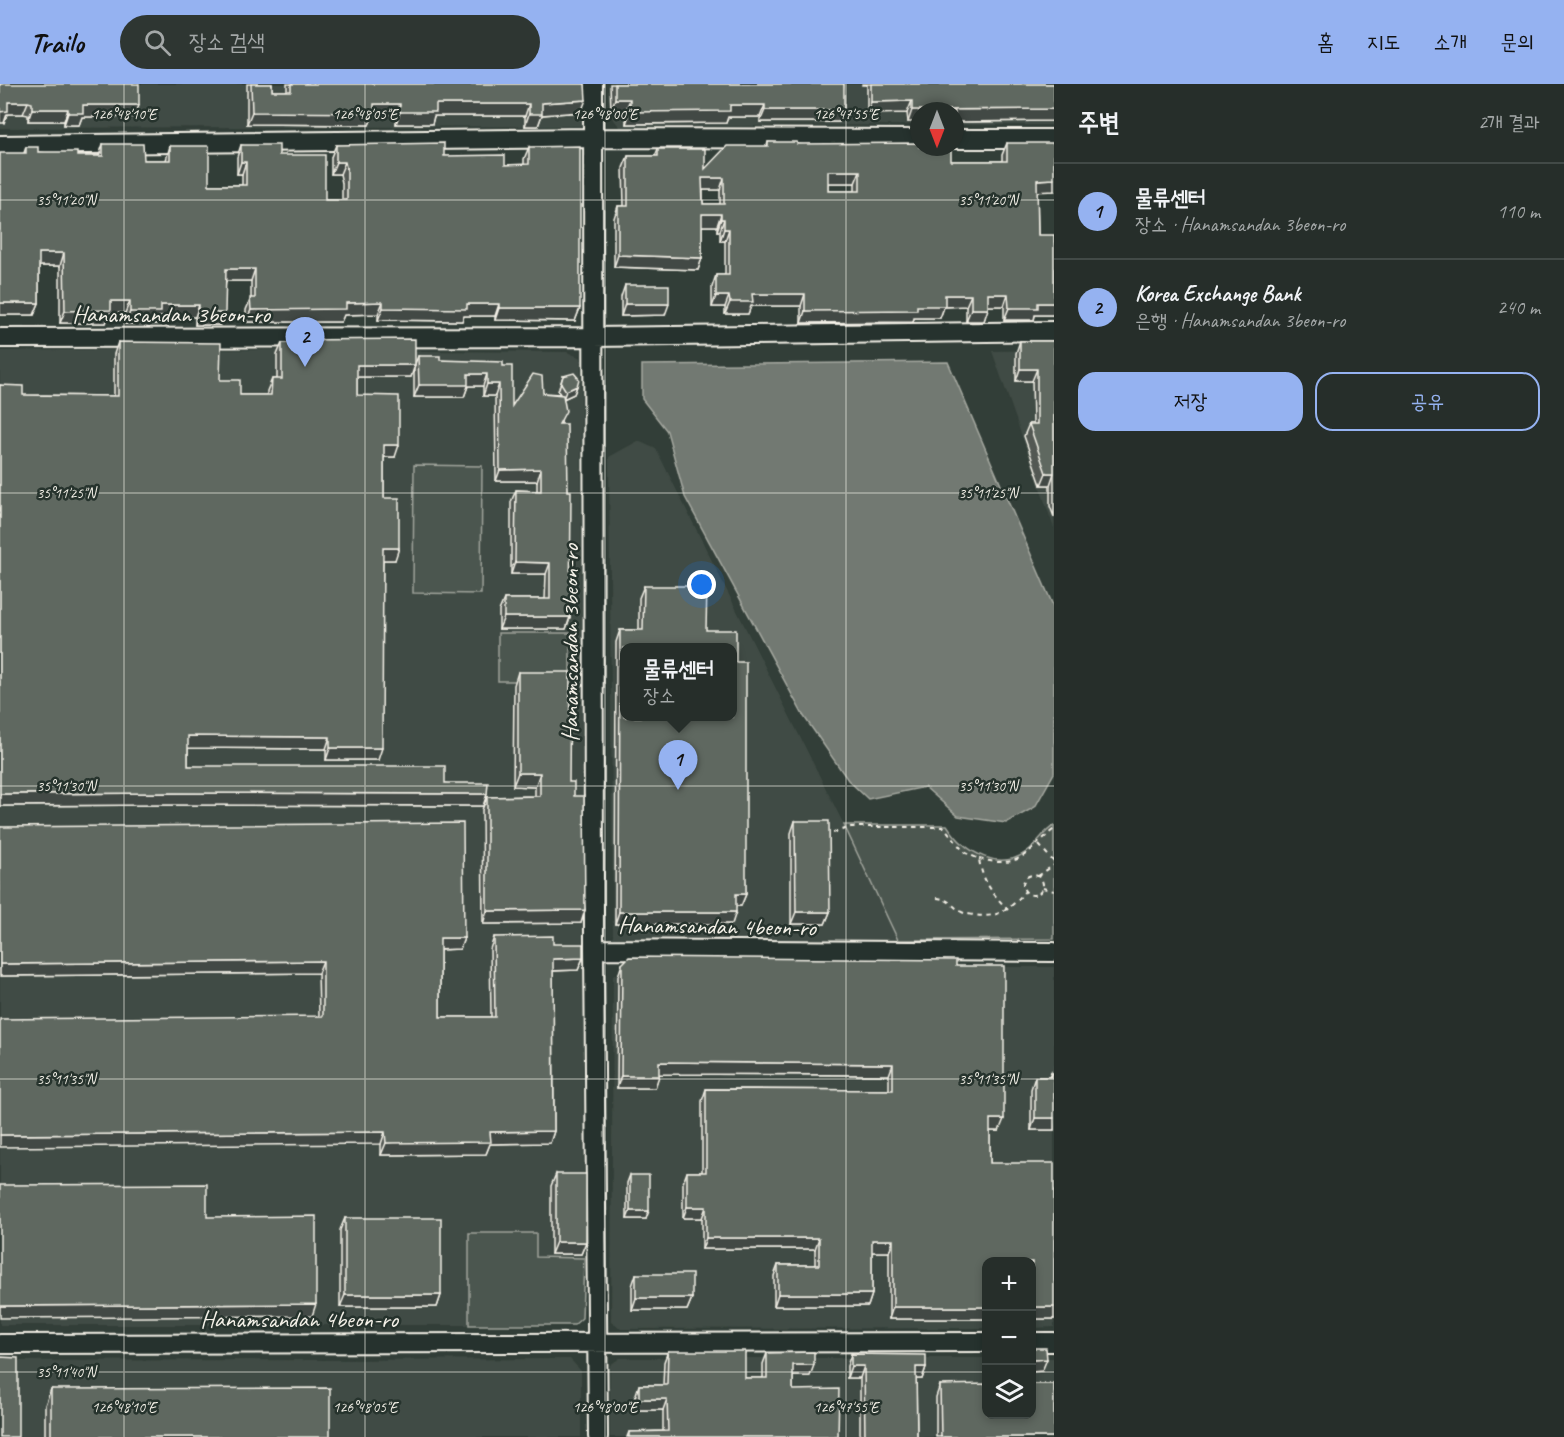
<!DOCTYPE html>
<html lang="ko">
<head>
<meta charset="utf-8">
<style>
	body { margin:0; font-family:Caveat,"Poor Story",sans-serif; background:#2e3632; color:#f1f3f6 }
	.controls { position:absolute; right:18px; bottom:18px; display:grid; overflow:hidden; border-radius:12px; box-shadow:0 3px 9px #0003 }
	.controls button { width:54px; height:54px; display:grid; place-items:center; padding:0; border:0; border-bottom:2px solid #424a47; background:#262e2a; color:#f1f3f6; font:30px sans-serif }
	.compass { position:absolute; left:910px; top:18px; width:54px; height:54px; border-radius:50%; background:#262e2a; box-shadow:0 3px 9px #0003; rotate:180deg }
	.you { position:absolute; left:702px; top:501px; width:21px; height:21px; margin:-15px; border:4px solid #fff; border-radius:50%; background:#1a73e8; box-shadow:0 0 0 9px #1a73e833 }
	.badge { display:grid; place-items:center; width:39px; height:39px; border-radius:50%; background:#95b2f1; color:#111; font-size:20px; font-weight:700 }
	.pin { position:absolute; translate:-50% -50px; filter:drop-shadow(0 2px 3px #0008) }
	.pin::after { content:''; position:absolute; top:32px; width:21px; height:18px; background:inherit; clip-path:polygon(0 0,100% 0,50% 100%) }
	.popup { position:absolute; left:620px; top:559px; width:117px; height:78px; box-sizing:border-box; display:grid; place-content:center; border-radius:12px; background:#262e2a; filter:drop-shadow(0 2px 4px #0005); font-size:20px; white-space:nowrap; color:#a4a8a8 }
	.popup b { font-size:22px; color:#f1f3f6 }
	.popup::after { content:''; position:absolute; left:50%; top:100%; margin-left:-12px; border:12px solid transparent; border-top-color:#262e2a }
	.list { margin:0; padding:0; list-style:none }
	h2 { display:flex; justify-content:space-between; align-items:center; height:78px; margin:0; padding:0 24px; font-size:26px }
	h2 small { font-size:20px; font-weight:400; color:#a4a8a8 }
	.list li { display:grid; grid-template-columns:39px 1fr auto; gap:18px; align-items:center; box-sizing:border-box; height:96px; padding:0 24px; border-top:2px solid #424a47 }
	.list b { display:block; font-size:22px; white-space:nowrap }
	.list p { margin:0; font-size:20px; white-space:nowrap; color:#a4a8a8 }
	.list em { font-size:20px; font-style:normal; color:#a4a8a8 }
	.actions { display:flex; gap:12px; padding:18px 24px }
	.actions a { flex:1; padding:14px 0; border:2px solid #95b2f1; border-radius:18px; text-align:center; font-size:21px; color:#95b2f1 }
	.actions .main { background:#95b2f1; color:#111 }
	.icon { flex:none; width:33px; height:33px; fill:none; stroke:currentColor; stroke-width:2; stroke-linecap:round; stroke-linejoin:round }
	.map { position:relative; flex:none; width:1054px; height:1353px; overflow:hidden }
	header { display:flex; align-items:center; gap:36px; box-sizing:border-box; height:84px; padding:0 30px; background:#95b2f1; color:#111 }
	header strong { font-size:28px }
	nav { display:flex; gap:33px; margin-inline-start:auto; font-size:21px }
	.search { width:420px; height:54px; background:#2e3632; display:flex; align-items:center; gap:15px; box-sizing:border-box; padding:0 21px; border-radius:33px; color:#a4a8a8; font-size:22px }
	main { display:flex }
	aside { flex:1; background:#262e2a }
	.map>svg:first-child { display:block }
	.built { fill:#404b44; fill-rule:evenodd }
	.green { fill:#4c564f; stroke:#a0a49c; stroke-width:1.5 }
	.water { fill:#727972; stroke:#a6a9a1; stroke-width:1.5 }
	.lines { fill:none; stroke-linecap:round; stroke-linejoin:round }
	.minor-casing { stroke:#f4f1e8; stroke-width:22 }
	.path { stroke:#f4f1e8; stroke-width:2; stroke-dasharray:4.5 4.5; stroke-linecap:butt }
	.minor { stroke:#26332d; stroke-width:18 }
	.wall { fill:#525953; stroke:#f4f1e8; stroke-width:1.5; fill-rule:evenodd }
	.shaded-wall { fill:#424944; stroke:#f4f1e8; stroke-width:1.5 }
	.building { fill:#5f6861; stroke:#f4f1e8; stroke-width:1.5; fill-rule:evenodd }
	.ticks { fill:none; stroke:#f4f1e8; stroke-width:1.5; stroke-opacity:0.45 }
	.labels { text-anchor:middle; dominant-baseline:central; stroke-width:5; stroke-linejoin:round; paint-order:stroke }
	.street-label { font-size:24px; fill:#f4f1e8; stroke:#26332d }
	.ticks-label { font-size:15px; text-anchor:middle; fill:#f4f1e8; stroke:#26332d; stroke-width:5; stroke-linejoin:round; paint-order:stroke }
</style>
</head>
<body>
<header>
<strong>Trailo</strong>
<div class="search"><svg class="icon" aria-label="search" viewBox="0 0 24 24"><circle cx="10" cy="10" r="6"/><path d="M15 15l6 6"/></svg>장소 검색</div>
<nav><a>홈</a><a>지도</a><a>소개</a><a>문의</a></nav>
</header>
<main>
<div class="map">
<svg width="1054" height="1353" viewBox="0 0 1054 1353">
	<rect width="100%" height="100%" fill="#323e38"/>
	<filter id="ink" filterUnits="userSpaceOnUse"><feTurbulence type="fractalNoise" baseFrequency=".0167" numOctaves="2"/><feDisplacementMap in="SourceGraphic" scale="12" xChannelSelector="R" yChannelSelector="G"/><feConvolveMatrix kernelMatrix="1 2 1 2 8 2 1 2 1" color-interpolation-filters="sRGB"/></filter>
	<g filter="url(#ink)">
		<!-- built -->
		<path class="built" d="M0 0H582L583 42 0 44Z
			M608 0H1054V41H955V27H919V41L620 43 609 30Z
			M122 265 567 268 581 274 584 1174 582 1234 574 1241H0V267Z
			M1054 266V444L992 267Z
			M638 357 656 365 844 741 898 856 638 857 613 854 609 373ZM624 564H732V632H624Z
			M625 883H1054V1243L1032 1244V1178H987L986 1244 621 1245 611 1237 613 892Z
			M620 1274H986L987 1330H1032V1274H1054V1353H610V1281Z
			M570 1275 581 1287V1353H0V1277Z"/>
		<!-- green -->
		<path class="green" d="M414 381 482 382 481 510 413 509Z
			M498 549H570V597H498Z
			M844 741H947C965 769 1001 790 1030 765 1038 758 1045 746 1054 742V855L898 856Z
			M469 1149H536V1173L584 1174 582 1234 574 1241H469Z"/>
		<!-- water -->
		<path class="water" d="M948 278 1054 524V689L1035 723 1006 739 958 732 925 703 868 715 848 696 803 631 685 413 667 347 642 315V281Z"/>
		<g class="lines">
			<defs>
				<path id="minor" d="M593 0 594 865 598 1353
					M955 55H1054
					M0 61 593 54 919 55
					M0 254 594 253 1054 247
					M594 865 1054 868
					M1032 1258H1054
					M0 1260 987 1258"/>
			</defs>
			<!-- minor casing -->
			<use href="#minor" class="minor-casing"/>
			<!-- path -->
			<path class="path" d="M833 749 851 743H944L964 768 979 775C982 797 993 810 1008 826
				M1039 761 1054 778
				M979 775C1022 785 1025 769 1054 745
				M1023 801a10 10 0 1 1 20 0a10 10 0 1 1-20 0Z
				M1038 792 1054 781
				M1043 804 1054 807
				M937 814C949 815 951 821 960 827 964 830 969 830 974 831 998 835 1011 825 1025 807"/>
			<!-- minor -->
			<use href="#minor" class="minor"/>
		</g>
		<!-- wall -->
		<path class="wall" d="M0 0 139 21 135 33H82L79 41H64V37H28V31L23 30H7L4 39Z
			M247 0H272V7H287V0H585L581 28 542 31 538 42H525V32H434L432 40H396V31H373L369 41 247 40Z
			M610 0H844L839 38H760V33H728L726 39 626 40V26H611Z
			M862 0H1054V37L955 38V27L908 38 907 29 867 30V1H862Z
			M768 58 797 60 951 77H1002V71L1007 59 1054 107H1037L1038 151 1054 231H1035L1034 236H1004V222H988L984 237H966V222L944 223 940 234H914L913 238 801 239V222H751L748 230H725V223H712V203L716 191H725V157H720V147H717V142H702V174L698 186 614 183V134L618 122H624L623 84 628 72H655L658 65 705 85 767 62ZM828 99H855V107H828ZM703 106H720V120H703Z
			M103 60 144 76H166L170 62 209 101H242V90H237V73L241 61 279 71 325 116H342V99L340 90H331V73L336 61 444 72 505 81H524V75L529 63 580 224 575 237 495 236V232H464L462 237 378 236V230L344 231 341 238H246V226L251 214V197H226L220 241H195V233H159L157 240H125V229H110L106 239H60V182H39V219L34 231H0L24 69 26 63 38 68 77 72H99Z
			M625 201 665 231 621 232V213Z
			M295 256 415 280 418 272 440 276 503 282 512 322 543 309 560 310 558 307 563 292 577 302 574 310 563 315 561 340 568 407 570 533 566 545H499V527L504 515H545L546 490H511V418L516 406 537 407V397H496L495 312H483V302H468L464 313H414V285L411 293H357V311L395 373H384V414L395 476H383L378 676H326V665L188 664V682L445 699 487 710 483 722 163 721 0 722V301L23 311 114 312V270L118 258 220 296 240 311H267V307L272 295H277V271L282 259H294Z
			M1020 257H1054V433L1050 422V401H1041L1024 352 1029 340H1033L1032 297H1016V269Z
			M644 502 706 546 736 578 746 810 741 822H736L732 840H615L616 558 620 546H639V514Z
			M518 588 569 698 574 712 585 826 581 839 483 840 482 726 487 713 535 712V703L513 702 514 601Z
			M795 737 830 828 825 840H791V749Z
			M0 743 464 854 460 865 440 866V933H491L490 865 494 853 553 860 583 874 578 886 553 887 554 1047 550 1059 490 1060 486 1070 381 1071V1060L319 932 318 889 0 892Z
			M622 880 956 882 999 1047H990V1079L1054 1235H889V1168H872V1210L868 1222H774V1192L778 1181H815V1165H702V1134H683V1099L687 1088H702V1017L706 1005 889 1006V991L659 990 655 1004H617L618 892Z
			M1051 989 1054 1046H1031V1005L1035 993H1049Z
			M556 1090 586 1158 581 1170H551V1102Z
			M630 1091 646 1135H627V1099Z
			M345 1134 441 1211 437 1223H340V1146Z
			M636 1190 692 1214 687 1226H632V1202Z
			M668 1267 745 1294H763V1280L767 1269 810 1292H793V1306L838 1353H627L629 1348 663 1347V1326H635V1313L639 1301H663L664 1278Z
			M851 1270 926 1283 922 1295H916L917 1353H860V1294H847V1282Z
			M940 1301 1054 1353H936V1313Z
			M51 1305 330 1353H45V1321Z"/>
		<!-- shaded-wall -->
		<path class="shaded-wall" d="M615 15H630L626 26H611Z
			M586 16 581 28 542 31 538 42H525L529 30 542 19Z
			M912 17 907 29 867 30 871 18Z
			M8 18H28L23 30H7L4 39H0V28Z
			M374 20H400L396 31H373L369 41 247 40 252 28Z
			M436 20H529L525 32H434L432 40H396L400 28Z
			M83 21H139L135 33H82L79 41H64L68 29Z
			M730 21H765L760 33H728L726 39 626 40 630 28Z
			M32 25H68L64 37H28Z
			M1054 25V37L955 38V27H919V38H908L912 26Z
			M765 26H844L839 38H760Z
			M241 78H246L242 90H237Z
			M336 78H345L340 90H331Z
			M828 87H860L855 99H824Z
			M702 94H724L720 106H698Z
			M1054 95V107L1033 108 1037 96Z
			M702 130H721L717 142H698Z
			M721 135H724L720 147H717Z
			M724 145H729L725 157H720Z
			M39 169H64L60 182H34Z
			M618 171 702 174 698 186 614 183Z
			M226 185H255L251 197H222Z
			M752 210H805L801 222H751L748 230H725L730 218Z
			M988 210H1008L1004 222H984Z
			M945 211H971L966 222 944 223 940 234H914L913 238 801 239 805 227Z
			M716 212H729L725 223H712Z
			M111 217H130L125 229H110L106 239H60L65 227Z
			M383 218 378 230 344 231 341 238H246L251 226 346 219Z
			M0 219H39L34 231H0Z
			M1038 219H1054V231H1035L1034 236H1004L1009 224Z
			M467 220H499L495 232H464L462 237 378 236 383 224Z
			M625 220H669L665 231 621 232Z
			M161 221H199L195 233H159L157 240H125L130 228Z
			M499 224H580L575 237 495 236Z
			M971 225H988L984 237H966Z
			M199 229H225L220 241H195Z
			M357 281H415L411 293H352Z
			M1020 285H1037L1032 297H1016Z
			M468 290H487L483 302H468L464 313H414L419 301Z
			M487 300H499L495 312H483Z
			M577 302 574 310 563 315 566 307Z
			M384 361H399L395 373H380Z
			M541 385 537 397H496L500 386Z
			M1046 389H1054L1050 401H1041Z
			M383 464H399L395 476H379Z
			M515 478 550 479 546 490H511Z
			M504 533H570L566 545H499Z
			M188 652 330 653 326 665 184 664Z
			M330 664H382L378 676H326Z
			M518 689H540L535 703 513 702Z
			M168 709 487 710 483 722 163 721 0 722V710Z
			M736 810H746L741 822H732Z
			M585 826 581 839 483 840 487 827Z
			M619 828H736L732 840H615Z
			M796 828H830L825 840H791Z
			M440 854H464L460 865 435 866Z
			M583 874 578 886 549 887 553 875Z
			M323 877 318 889 0 892V880Z
			M659 978 893 980 889 991 655 990Z
			M621 992H659L655 1004H617Z
			M1035 1034H1054V1046H1031Z
			M990 1035H1004L999 1047H986Z
			M554 1047 550 1059 490 1060 486 1070 381 1071 386 1059 490 1048Z
			M385 1048 381 1060 0 1063V1051Z
			M687 1123H706L702 1134H683Z
			M630 1127H649L646 1135H627Z
			M706 1154H819L815 1165H702Z
			M872 1156H893L889 1168H868Z
			M556 1158H586L581 1170H551Z
			M778 1210H872L868 1222H774Z
			M345 1211H441L437 1223H340Z
			M636 1214H692L687 1226H632Z
			M316 1220 312 1232 0 1234V1222Z
			M893 1223H987V1235H889Z
			M1032 1223H1054V1235H1032Z
			M1047 1275 1042 1287 1032 1288V1276Z
			M793 1281H814L810 1292H789Z
			M851 1282H864L860 1294H847Z
			M916 1283H926L922 1295H912Z
			M639 1315H667L663 1326H635Z"/>
		<!-- building -->
		<path class="building" d="M0 0H139V21H83V29H68V25H32V19L28 18H8V27L0 28Z
			M251 0H272V7H291V0H585L586 16 542 19V30H529V20H436V28H400V20H374V29L252 28Z
			M615 0H844V26H765V21H730V27L630 28V15H615Z
			M871 0H1054V25L912 26V17L871 18Z
			M768 58H797V60L919 59V63H951V77H1007V59H1054V95L1037 96 1038 151H1054V219H1038V224H1009L1008 210H988V225H971V211H945V222H917V226L805 227V210H752L753 218H730L729 212H716V191H729V145H724V135H721V130H702V174L618 171V122H628V72H658V65H705V85L727 62H768ZM828 87H860V107H828ZM702 94H724V120H703Z
			M444 59V72L505 71V81L529 80V63L580 62V224H499V220H467V225L383 224V218L346 219V225L251 226 250 214H255V185H226L225 229H199V221H161V228H130V217H111V226L65 227 64 169H39V219H0V69H26V63H38V68H77V72H103V60H143L144 76H170V62H209V101H246V78H241V61H279V71H325V116H347V87L345 78H336V61Z
			M625 201H669V220H625Z
			M415 255V281H357V311L399 312V361H384V414H399V464H383L382 664H330V653L188 652V682H445V699H488L487 710 168 709 0 710V301L23 302V311L118 312V258L221 259 220 296H240V311H271L272 295H282V259H295V256Z
			M1020 257H1054V389H1046L1029 340H1037V285H1020Z
			M418 272H440V276L503 278V282H512V322L533 290 542 292 543 309 563 311 566 327 559 340H567L568 407H571L570 533H504V515H550V479L515 478 516 406 541 407V385L500 386 499 300H487V290H468V301H419Z
			M574 289 579 295 577 302 566 307 561 299 563 292Z
			M644 502H707L706 546H736V578H746V810H736V828H619L620 546H643ZM624 564H732V633H624Z
			M518 588H570L569 698H574V712H584L585 826 487 827V713L540 712V689H518Z
			M795 737H829L830 828H796Z
			M463 739 464 854H440V933H495L494 853 553 852V860H583V874L553 875 554 1047 490 1048 491 1058 386 1059 385 1048 0 1051V935L323 932V877L0 880V743Z
			M629 873 956 876V882H1004V1035H990V1079H1054V1223H1032V1178H987V1223H893V1156H872V1210H778V1181H819V1154H706V1123H687V1088H706V1005L893 1006V980L659 978V992H621L622 880Z
			M1051 989H1054V1034H1035V993H1051Z
			M556 1090H586V1158H556Z
			M630 1091H649V1127H630Z
			M207 1100V1133L316 1132V1220L0 1222V1101Z
			M345 1134H441V1211H345Z
			M636 1190H692V1214H636Z
			M1032 1264H1046L1047 1275 1032 1276Z
			M668 1267H745V1294H767V1269L814 1268V1281H793V1306L839 1305 838 1353H629V1348L668 1347 667 1315H639V1301H667Z
			M851 1270 926 1271V1283H916L917 1353H865L864 1282H851Z
			M0 1273 18 1274V1353H0Z
			M987 1300V1330H1032V1300H1054V1353H941L940 1301Z
			M330 1304V1353H51V1305Z"/>
	</g>
	<!-- ticks -->
	<path class="ticks" d="M124 0V1353M365 0V1353M605 0V1353M846 0V1353M0 116H1054M0 409H1054M0 702H1054M0 995H1054M0 1288H987M1032 1288H1054"/>
	<g class="labels">
		<!-- street labels -->
		<g class="street-label">
			<text x="171" y="230">Hanamsandan 3beon-ro</text>
			<text transform="translate(570 559) rotate(-90)">Hanamsandan 3beon-ro</text>
			<text transform="translate(717 842) rotate(1)">Hanamsandan 4beon-ro</text>
			<text x="299" y="1235">Hanamsandan 4beon-ro</text>
		</g>
	</g>
	<g class="ticks-label">
		<text x="124" y="35">126°48'10"E</text>
		<text x="365" y="35">126°48'05"E</text>
		<text x="605" y="35">126°48'00"E</text>
		<text x="846" y="35">126°47'55"E</text>
		<text x="988" y="121">35°11'20"N</text>
		<text x="66" y="121">35°11'20"N</text>
		<text x="988" y="414">35°11'25"N</text>
		<text x="66" y="414">35°11'25"N</text>
		<text x="988" y="707">35°11'30"N</text>
		<text x="66" y="707">35°11'30"N</text>
		<text x="988" y="1000">35°11'35"N</text>
		<text x="66" y="1000">35°11'35"N</text>
		<text x="66" y="1293">35°11'40"N</text>
		<text x="124" y="1328">126°48'10"E</text>
		<text x="365" y="1328">126°48'05"E</text>
		<text x="605" y="1328">126°48'00"E</text>
		<text x="846" y="1328">126°47'55"E</text>
	</g>
</svg>
<div class="controls">
<button>+</button>
<button>−</button>
<button><svg class="icon" aria-label="layers" viewBox="0 0 24 24"><path d="M12 4l9 5-9 5-9-5zM3 14l9 5 9-5"/></svg></button>
</div>
<svg class="compass" viewBox="-18 -18 36 36"><path d="M0-13l5 13h-10z" fill="#e53935"/><path d="M0 13l5-13h-10z" fill="#a4a8a8"/></svg>
<div class="you"></div>
<div class="pin badge" style="left:678px;top:706px">1</div>
<div class="popup"><b>물류센터</b>장소</div>
<div class="pin badge" style="left:305px;top:283px">2</div>
</div>
<aside>
<h2>주변<small>2개 결과</small></h2>
<ul class="list">
<li><span class="badge">1</span><div><b>물류센터</b><p>장소 · Hanamsandan 3beon-ro</p></div><em>110 m</em></li>
<li><span class="badge">2</span><div><b>Korea Exchange Bank</b><p>은행 · Hanamsandan 3beon-ro</p></div><em>240 m</em></li>
</ul>
<div class="actions"><a class="main">저장</a><a>공유</a></div>
</aside>
</main>
</body>
</html>
